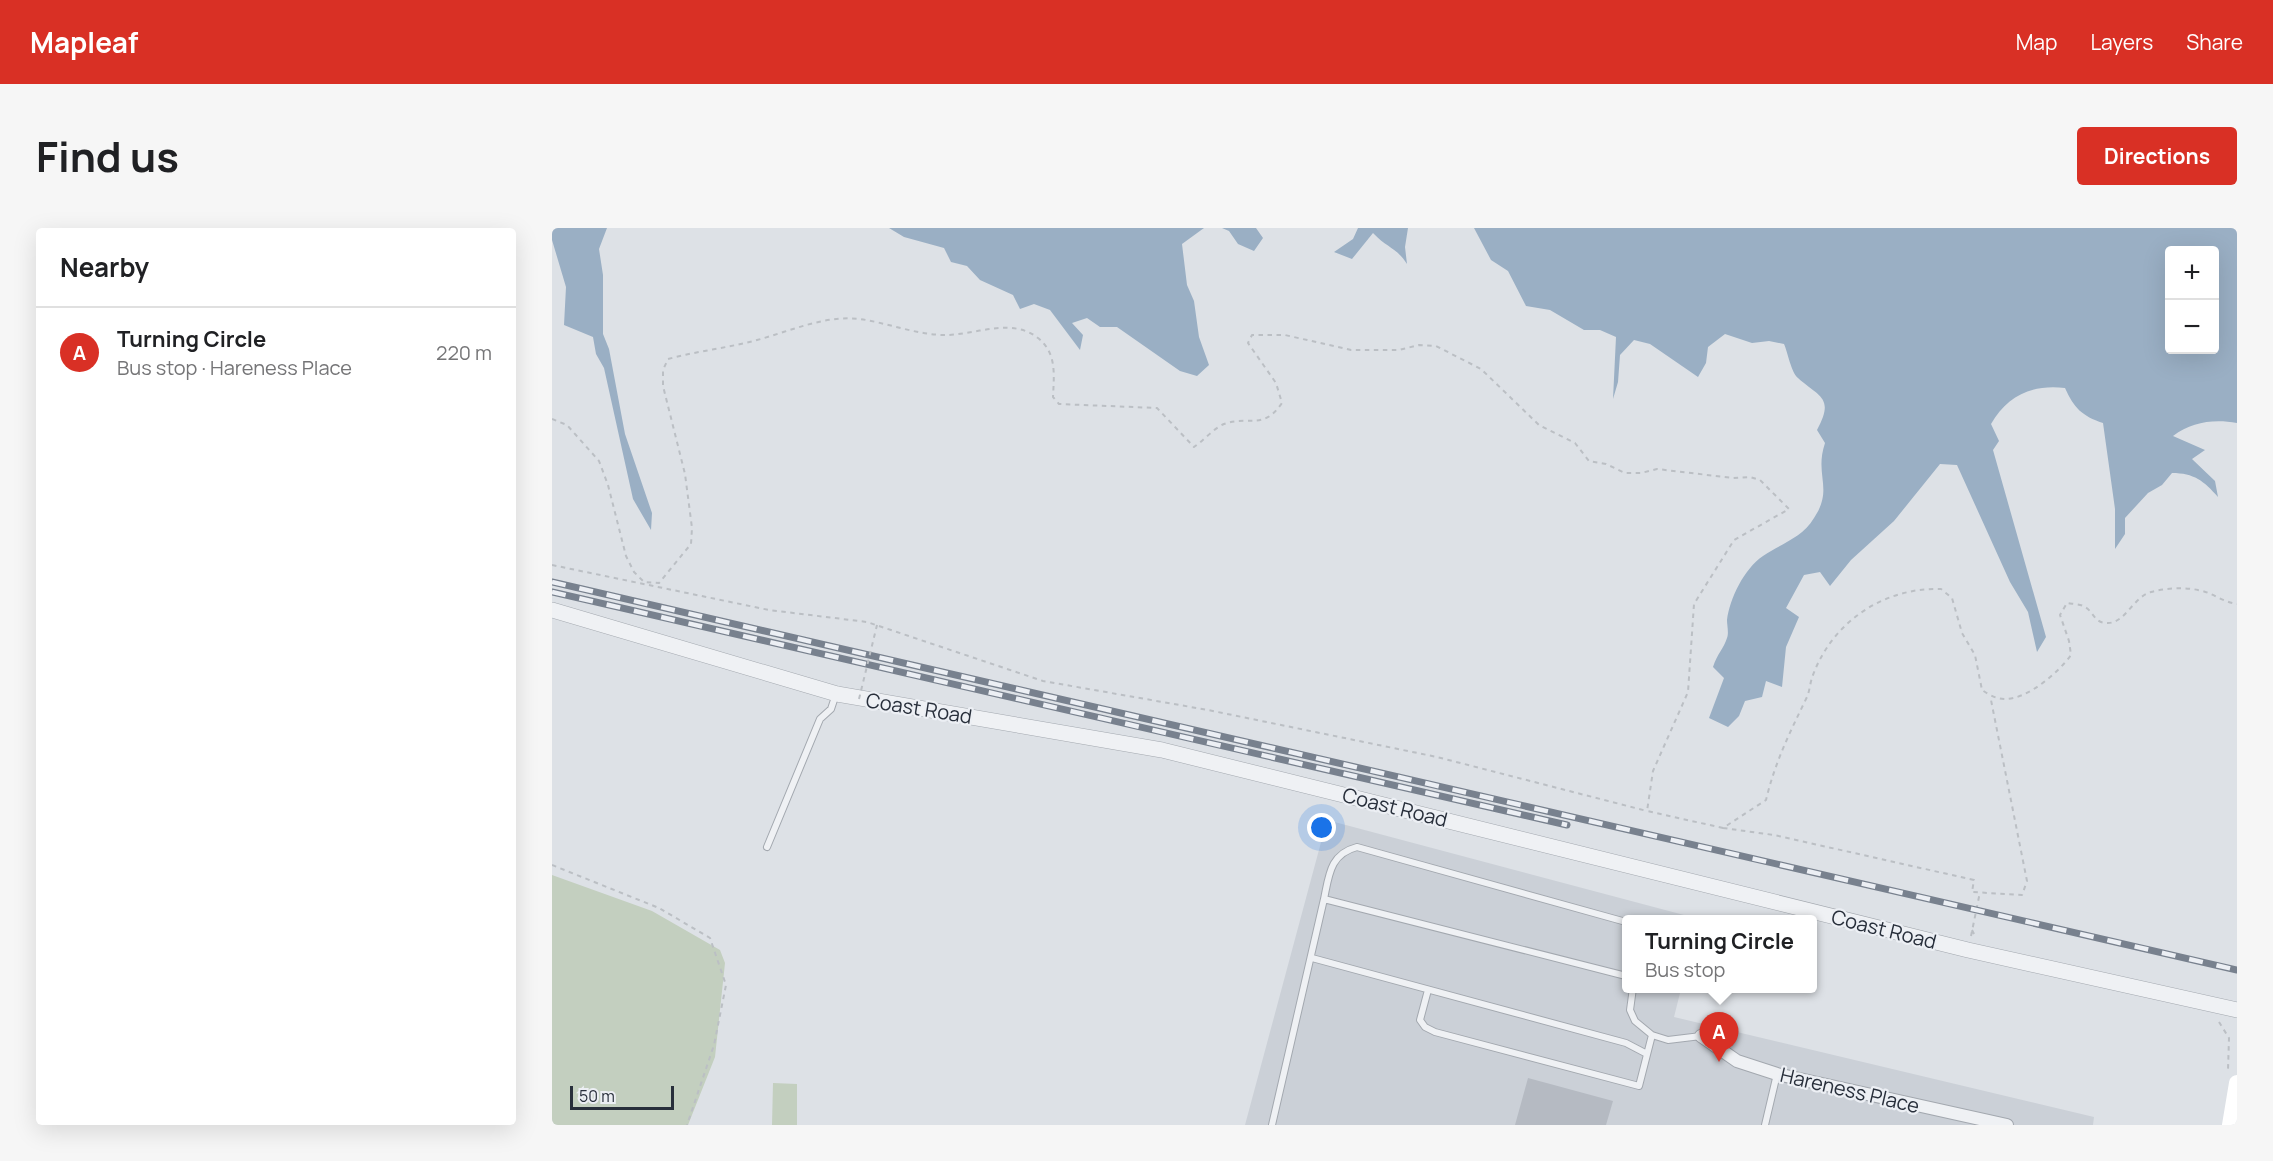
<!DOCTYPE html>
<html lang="en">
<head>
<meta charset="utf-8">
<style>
	body { margin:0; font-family:Manrope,sans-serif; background:#f6f6f6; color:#202124 }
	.controls { position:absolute; right:18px; top:18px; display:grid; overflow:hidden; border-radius:6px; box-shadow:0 6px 24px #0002 }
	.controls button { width:54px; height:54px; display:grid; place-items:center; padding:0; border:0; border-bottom:2px solid #e0e0e0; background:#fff; color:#202124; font:30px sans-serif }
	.scale { position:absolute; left:18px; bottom:15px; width:104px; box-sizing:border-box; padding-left:6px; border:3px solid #282f3b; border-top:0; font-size:16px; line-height:21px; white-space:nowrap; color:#282f3b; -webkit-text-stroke:4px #eceff4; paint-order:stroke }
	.you { position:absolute; left:770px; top:600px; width:21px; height:21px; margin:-15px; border:4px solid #fff; border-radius:50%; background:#1a73e8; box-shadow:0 0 0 9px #1a73e833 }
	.badge { display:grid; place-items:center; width:39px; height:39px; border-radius:50%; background:#d93025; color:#fff; font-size:20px; font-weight:700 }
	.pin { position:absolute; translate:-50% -50px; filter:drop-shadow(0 2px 3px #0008) }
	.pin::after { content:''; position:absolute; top:32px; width:21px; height:18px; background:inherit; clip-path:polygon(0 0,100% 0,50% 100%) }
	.popup { position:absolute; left:1070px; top:687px; width:195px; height:78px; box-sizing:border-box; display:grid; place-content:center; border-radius:6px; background:#fff; filter:drop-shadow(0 2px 4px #0005); font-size:20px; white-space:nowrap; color:#757577 }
	.popup b { font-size:22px; color:#202124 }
	.popup::after { content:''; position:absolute; left:50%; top:100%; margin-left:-12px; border:12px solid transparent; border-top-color:#fff }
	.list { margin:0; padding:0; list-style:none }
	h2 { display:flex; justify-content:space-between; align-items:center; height:78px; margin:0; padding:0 24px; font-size:26px }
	h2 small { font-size:20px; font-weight:400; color:#757577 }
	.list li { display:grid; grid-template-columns:39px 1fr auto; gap:18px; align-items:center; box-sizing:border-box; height:90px; padding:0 24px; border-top:2px solid #e0e0e0 }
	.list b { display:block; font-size:22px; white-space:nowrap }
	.list p { margin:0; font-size:20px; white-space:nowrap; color:#757577 }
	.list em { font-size:20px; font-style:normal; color:#757577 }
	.map { position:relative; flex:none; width:1685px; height:897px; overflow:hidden; border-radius:6px }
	header { display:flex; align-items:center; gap:36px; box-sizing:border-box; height:84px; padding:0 30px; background:#d93025; color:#fff }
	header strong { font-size:28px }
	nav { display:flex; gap:33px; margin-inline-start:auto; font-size:21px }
	.intro { display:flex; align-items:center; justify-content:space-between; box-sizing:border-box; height:144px; padding:0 36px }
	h1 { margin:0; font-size:42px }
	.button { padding:15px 27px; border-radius:6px; background:#d93025; color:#fff; font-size:21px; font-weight:700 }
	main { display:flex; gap:36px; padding:0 36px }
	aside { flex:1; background:#fff; border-radius:6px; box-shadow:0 6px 24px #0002 }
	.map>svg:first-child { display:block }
	.built { fill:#cbd0d7 }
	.green { fill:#c3cfbf }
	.water { fill:#9aafc4; fill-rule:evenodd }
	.building { fill:#b5bac2 }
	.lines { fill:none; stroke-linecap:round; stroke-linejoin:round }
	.service-casing { stroke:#a3a8af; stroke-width:8 }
	.minor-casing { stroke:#a3a8af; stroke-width:14 }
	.tertiary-casing { stroke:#a3a8af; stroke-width:16 }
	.path { stroke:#bbbfc4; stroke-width:2; stroke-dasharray:4.5 4.5; stroke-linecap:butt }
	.service { stroke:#eff1f4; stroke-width:6 }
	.minor { stroke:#eff1f4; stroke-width:12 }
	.tertiary { stroke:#eff1f4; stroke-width:15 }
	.secondary { stroke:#fff; stroke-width:16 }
	.rail-casing { stroke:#78818e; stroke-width:7 }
	.rail { stroke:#eceff4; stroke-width:4.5; stroke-dasharray:14; stroke-linecap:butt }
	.path-bridge { stroke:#bbbfc4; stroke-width:2; stroke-dasharray:4.5 4.5; stroke-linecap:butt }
	.labels { text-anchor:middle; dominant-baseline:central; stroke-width:4.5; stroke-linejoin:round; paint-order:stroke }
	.street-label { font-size:20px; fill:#282f3b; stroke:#eceff4 }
</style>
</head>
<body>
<header>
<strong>Mapleaf</strong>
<nav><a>Map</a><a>Layers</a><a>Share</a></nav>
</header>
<div class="intro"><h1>Find us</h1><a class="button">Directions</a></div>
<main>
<aside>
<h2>Nearby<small></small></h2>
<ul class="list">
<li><span class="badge">A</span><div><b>Turning Circle</b><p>Bus stop · Hareness Place</p></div><em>220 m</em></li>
</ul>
</aside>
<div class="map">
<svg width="1685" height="897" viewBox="0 0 1685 897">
	<rect width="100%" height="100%" fill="#dde1e6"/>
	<!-- built -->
	<path class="built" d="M775 592 1147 691 1074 692V760L1129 761 1122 789 1542 889 1541 897H693Z"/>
	<!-- green -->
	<path class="green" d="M0 647 100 683 168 722 173 735 163 829 136 897H0Z
		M221 855 245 856V897H220Z"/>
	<!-- water -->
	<path class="water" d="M0 0H55L47 21 51 47V106L57 121 73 206 100 285 99 302 81 271 52 140 44 126 41 109 12 97 14 59 0 12Z
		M337 0H652L630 16 635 57 642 73 647 109 657 137 645 148 628 143 565 99H548L535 90 520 95 531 107 528 122 498 82 482 76 468 81 461 67 428 52 415 38 399 34 392 20 352 9Z
		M670 0H704L711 10 702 23 686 16 677 3Z
		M806 0H856L853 19 855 36C844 19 835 20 821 5L800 31 782 24 801 11Z
		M922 0H1685V195C1661 191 1640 194 1621 208L1653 222 1640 231 1663 253 1666 269C1652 253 1642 245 1620 245L1610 257 1596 265 1573 290V306L1563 321V281L1551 195C1530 188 1522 180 1513 160 1480 156 1455 168 1439 196L1447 213 1441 222 1494 409 1485 424 1476 384 1458 354 1405 237 1388 236 1342 293 1299 332 1278 358 1268 344 1252 347 1234 380 1247 389 1234 419 1230 459 1214 453 1210 469 1193 473 1187 488 1176 499 1157 490 1172 450 1161 439C1165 426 1172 420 1175 410 1177 405 1175 397 1175 392 1178 370 1192 341 1211 328 1230 315 1250 310 1262 290 1282 260 1262 248 1273 215L1265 202C1283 169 1267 169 1246 150 1239 144 1236 125 1232 116L1217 113 1200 115 1173 106 1156 119 1154 135 1146 149 1098 116 1082 112 1068 127 1066 154 1061 171 1064 109 1048 102H1032L998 82 974 78 956 43 939 32ZM1618 22H1662V122H1618Z"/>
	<!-- building -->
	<path class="building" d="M976 850 1061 873 1054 897H963Z"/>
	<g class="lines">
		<defs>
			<path id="service" d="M215 619 268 491 279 481 284 466
				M772 671C777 647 778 626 805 619L1074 694
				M760 730 1074 815 1095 826
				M1081 760 1078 782 1083 793 1100 807 1116 812 1149 808
				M876 762 868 792 873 799 883 804 1087 858 1100 807
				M720 897 772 671 1074 748
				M1213 897 1225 846"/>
			<path id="minor" d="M1149 808 1185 833 1225 846 1455 897"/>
			<path id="tertiary" d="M0 382 285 466 610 522 1416 722 1685 782"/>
		</defs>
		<!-- service casing -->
		<use href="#service" class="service-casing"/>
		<!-- minor casing -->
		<use href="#minor" class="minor-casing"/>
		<!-- tertiary casing -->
		<use href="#tertiary" class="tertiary-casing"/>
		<!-- path -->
		<path class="path" d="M0 191 15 197 47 233 56 257 74 328 82 344 92 354 107 355 139 316 140 300 133 246 111 158V142L116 131C145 123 176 120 205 112 239 103 272 87 308 91 336 95 365 107 393 107 423 107 460 89 486 110 505 125 502 147 501 169L507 176 605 180 642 219C651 213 662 200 672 196 697 187 711 203 730 175L724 155 696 115 700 107H733L799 122H847L867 117 884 118 929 141 987 197 1023 215 1037 233 1054 236 1073 245H1089L1105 241 1181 250 1198 249 1208 252 1237 281 1182 312 1142 376 1136 464 1101 543 1095 583 1171 600 1214 572C1223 534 1238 504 1255 469 1258 462 1258 454 1261 447 1281 393 1333 359 1389 361L1400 370 1410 405 1423 427 1430 462C1436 466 1444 471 1452 471 1475 472 1507 444 1519 427L1517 413 1508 387 1515 375C1520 376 1529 376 1533 379 1542 384 1542 395 1555 395 1573 396 1581 369 1599 364 1613 360 1631 359 1646 362 1660 364 1670 374 1685 376
			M0 337 217 382 315 394 491 453 656 482 885 529 1095 583
			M1171 600 1222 607 1422 652 1420 664 1470 667 1475 653 1439 472 1441 468
			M0 637 107 680 158 710 174 757 162 817 135 897
			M1420 702 1424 710
			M1419 708 1428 664
			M1667 794 1677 810 1676 842"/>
		<!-- service -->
		<use href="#service" class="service"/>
		<!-- minor -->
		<use href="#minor" class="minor"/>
		<!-- tertiary -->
		<use href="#tertiary" class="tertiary"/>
		<!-- secondary -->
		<path class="secondary" d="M1678 897 1685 855"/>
		<defs>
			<path id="rail" d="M0 354 1685 742
				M0 364 1015 597"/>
		</defs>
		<!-- rail casing -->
		<use href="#rail" class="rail-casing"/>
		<!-- rail -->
		<use href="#rail" class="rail"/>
		<!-- path-bridge -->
		<path class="path-bridge" d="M307 471 325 397"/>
	</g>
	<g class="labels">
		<!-- street labels -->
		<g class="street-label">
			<text transform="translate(367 480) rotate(9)">Coast Road</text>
			<text transform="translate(843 579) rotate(14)">Coast Road</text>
			<text transform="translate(1332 701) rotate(14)">Coast Road</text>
			<text transform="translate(1298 862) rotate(13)">Hareness Place</text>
		</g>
	</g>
</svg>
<div class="controls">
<button>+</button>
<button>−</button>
</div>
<div class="scale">50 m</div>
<div class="you"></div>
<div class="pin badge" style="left:1167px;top:834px">A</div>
<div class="popup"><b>Turning Circle</b>Bus stop</div>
</div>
</main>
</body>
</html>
